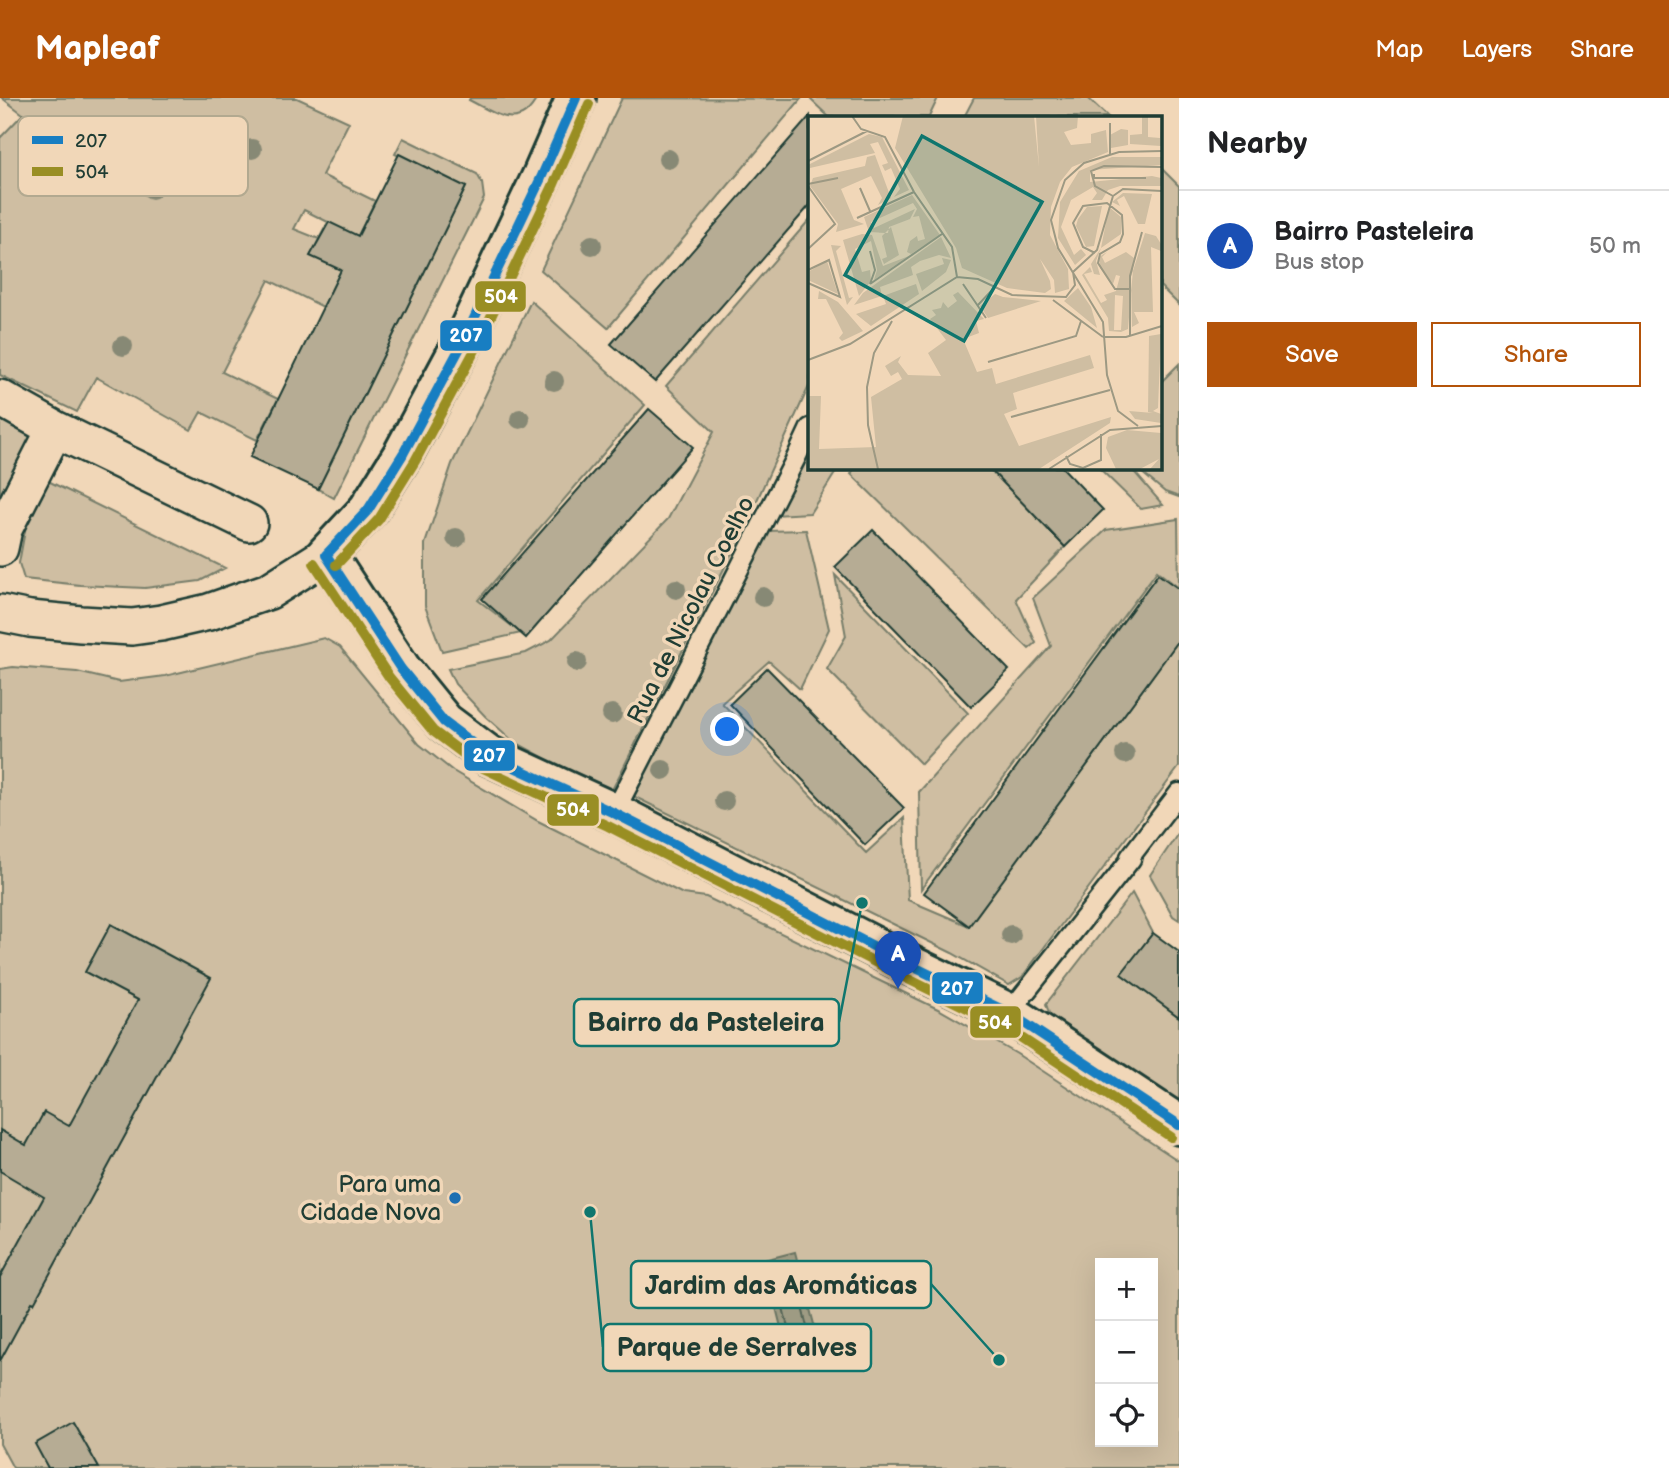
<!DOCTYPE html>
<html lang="en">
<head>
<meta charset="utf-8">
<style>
	body { margin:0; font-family:"Balsamiq Sans",sans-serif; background:#f2f2f2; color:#202124 }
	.controls { position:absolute; right:21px; bottom:21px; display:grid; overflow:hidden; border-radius:0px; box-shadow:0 7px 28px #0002 }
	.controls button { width:63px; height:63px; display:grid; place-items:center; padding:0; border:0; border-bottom:2px solid #e0e0e0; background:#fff; color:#202124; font:35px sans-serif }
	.you { position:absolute; left:728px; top:632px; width:24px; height:24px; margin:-18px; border:5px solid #fff; border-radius:50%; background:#1a73e8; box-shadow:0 0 0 10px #1a73e833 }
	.badge { display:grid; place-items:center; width:46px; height:46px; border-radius:50%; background:#b45309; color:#fff; font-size:23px; font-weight:700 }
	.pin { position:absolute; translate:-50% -58px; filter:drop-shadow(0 2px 4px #0008) }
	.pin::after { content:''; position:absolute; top:37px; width:24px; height:21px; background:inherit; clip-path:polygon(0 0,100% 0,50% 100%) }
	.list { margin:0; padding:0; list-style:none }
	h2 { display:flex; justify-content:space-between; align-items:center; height:91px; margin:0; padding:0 28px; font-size:30px }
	h2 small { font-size:23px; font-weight:400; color:#757577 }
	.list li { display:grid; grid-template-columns:46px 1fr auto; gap:21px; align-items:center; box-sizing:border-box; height:112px; padding:0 28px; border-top:2px solid #e0e0e0 }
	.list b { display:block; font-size:26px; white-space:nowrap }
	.list p { margin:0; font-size:23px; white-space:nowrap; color:#757577 }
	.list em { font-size:23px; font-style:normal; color:#757577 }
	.actions { display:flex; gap:14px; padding:21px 28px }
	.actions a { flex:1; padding:16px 0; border:2px solid #b45309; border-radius:0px; text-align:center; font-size:24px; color:#b45309 }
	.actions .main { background:#b45309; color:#fff }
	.icon { flex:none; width:38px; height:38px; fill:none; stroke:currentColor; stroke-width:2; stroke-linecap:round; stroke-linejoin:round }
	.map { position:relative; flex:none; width:1179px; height:1370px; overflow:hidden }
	header { display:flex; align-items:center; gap:42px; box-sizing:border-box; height:98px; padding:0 35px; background:#b45309; color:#fff }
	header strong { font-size:33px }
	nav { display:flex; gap:38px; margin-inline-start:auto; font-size:24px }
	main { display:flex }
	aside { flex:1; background:#fff }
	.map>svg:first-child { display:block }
	.green { fill:#cfbea2; stroke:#777e6b; stroke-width:2; fill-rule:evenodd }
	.water { fill:#9e9b83; stroke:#6b7563; stroke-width:2 }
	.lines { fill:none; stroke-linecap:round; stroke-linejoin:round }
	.shore { stroke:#526354; stroke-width:2 }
	.building { fill:#b6ac94; stroke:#1f3d34; stroke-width:2 }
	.service-casing { stroke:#1f3d34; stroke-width:23 }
	.minor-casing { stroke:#1f3d34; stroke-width:40 }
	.tertiary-casing { stroke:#1f3d34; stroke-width:44 }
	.service { stroke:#f1d7b8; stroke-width:18 }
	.minor { stroke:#f1d7b8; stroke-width:35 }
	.tertiary { stroke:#f1d7b8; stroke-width:38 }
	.bus-1-casing { stroke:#f1d7b8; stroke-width:16 }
	.bus-2-casing { stroke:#f1d7b8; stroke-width:16 }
	.bus-1 { stroke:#187ec2; stroke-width:10 }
	.bus-2 { stroke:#998e24; stroke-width:10 }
	.tree { fill:#878975 }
	.poi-dot { fill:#1f6fb2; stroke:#f1d7b8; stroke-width:2.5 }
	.labels { text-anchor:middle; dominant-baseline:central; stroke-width:7; stroke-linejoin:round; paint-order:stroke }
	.street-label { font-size:24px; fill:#1f3d34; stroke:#f1d7b8 }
	.poi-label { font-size:24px; fill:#1f3d34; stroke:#f1d7b8; text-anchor:end }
	.inset-road { fill:none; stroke:#9d9983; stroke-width:2 }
	.view { fill:#0f766e; fill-opacity:0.15; stroke:#0f766e; stroke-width:3.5 }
	.inset-edge { fill:none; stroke:#1f3d34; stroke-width:3.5 }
	.key { fill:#f1d7b8; stroke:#b2a990; stroke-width:2 }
	.key-label { font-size:19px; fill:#1f3d34 }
	.leader { fill:none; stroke:#0f766e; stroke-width:2.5 }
	.callout-dot { fill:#0f766e; stroke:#f1d7b8; stroke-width:2.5 }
	.callout { fill:#f1d7b8; stroke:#0f766e; stroke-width:2.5 }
	.callout-label { font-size:26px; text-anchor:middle; font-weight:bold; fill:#1f3d34 }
	.line-badge { stroke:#f1d7b8; stroke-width:2.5 }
	.badge-label { font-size:19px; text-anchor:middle; font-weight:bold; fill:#fff }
</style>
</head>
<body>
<header>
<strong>Mapleaf</strong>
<nav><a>Map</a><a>Layers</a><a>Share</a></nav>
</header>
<main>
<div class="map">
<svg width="1179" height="1370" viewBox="0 0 1179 1370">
	<rect width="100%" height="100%" fill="#f1d7b8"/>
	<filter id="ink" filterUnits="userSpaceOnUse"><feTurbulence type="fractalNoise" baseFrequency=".0143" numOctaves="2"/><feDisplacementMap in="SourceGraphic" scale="14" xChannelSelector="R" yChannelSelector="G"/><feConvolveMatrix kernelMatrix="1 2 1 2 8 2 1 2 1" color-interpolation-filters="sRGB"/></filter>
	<g filter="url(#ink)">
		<!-- green -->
		<path class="green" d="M2 0H297L349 24 322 77 375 103 348 158 318 143 311 157 341 172 323 209 269 182 222 274 278 301 257 342 201 314 191 332 96 279 77 314 0 277V40L23 16ZM304 112 328 124 319 141 294 131Z
			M470 0H537C519 35 495 15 469 2Z
			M622 0 801 1 608 230 541 172Z
			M813 0H938L929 19H829L811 2Z
			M974 0H1088L1108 19H964Z
			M403 40 477 76 482 85 484 100 334 400 318 391 466 89 395 56Z
			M1160 69 1179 88V207L1160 188Z
			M810 121V286L742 435 612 692 550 663 513 643 485 618 455 586 448 571 526 555 551 542 668 421 714 334 666 288Z
			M531 203 645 307 478 502 521 535 442 553 425 508V446L452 366Z
			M1179 266V399L1165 394 1141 374 1139 369H1160V285Z
			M0 315 34 333 0 403Z
			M810 346V369H839L810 415 774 417Z
			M855 369H988L1065 449 1016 501 1036 545 1029 551 851 376Z
			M1098 369H1130L1163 407 1141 411Z
			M42 380 225 470 200 483 145 490 80 487 24 481 19 465 26 427Z
			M1178 421 1179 490 1157 473 921 791 919 694 1051 548 1033 500 1106 432Z
			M806 432 829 531 800 591 769 563 722 605 866 755 904 720 908 802 969 828 1179 542V669L1022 879 1009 887 952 855 631 697 765 433Z
			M835 477 968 615 921 666 827 571 846 538Z
			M324 540 340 549 419 646 453 673 538 723 683 796 706 799 940 912 1017 956 1179 1063V1370H13L0 1346V571L13 569 77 574 119 584 165 578ZM1100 1165H1153V1344H1100Z
			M1179 734V822L1173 818 1150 777Z
			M1132 795 1153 835 1122 876 1179 919V1009L1051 921 1046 906Z"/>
		<!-- water -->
		<path class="water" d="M795 1154 821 1253 789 1261 764 1162Z"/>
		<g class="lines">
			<!-- shore -->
			<path class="shore" d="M788 1163 791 1165 811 1245 809 1249 797 1252 793 1249 773 1170 775 1166Z"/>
		</g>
		<!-- building -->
		<path class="building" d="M810 18V107L655 284 611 246Z
			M399 56 466 89 318 391 250 359 341 172 310 158 329 124 358 138Z
			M649 311 693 349 526 540 482 501Z
			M988 369H1062L1103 412 1065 449Z
			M873 432 1009 572 971 609 835 469Z
			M1158 476 1179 491V542L969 828 924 795Z
			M767 570 904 710 865 747 730 606Z
			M111 826 211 880 34 1205 32 1204 0 1263V1179L44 1099 0 1073V1032L26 1047 44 1014 69 1028 138 902 85 874Z
			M1153 835 1179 854V919L1121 876Z
			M73 1324 99 1370H48L35 1346Z"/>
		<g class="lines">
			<defs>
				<path id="service" d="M614 715 796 360 810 330
					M1009 915 1131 761 1130 759 1179 695"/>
				<path id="minor" d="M0 300 55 331 249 425
					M0 450 4 431 55 331
					M0 515 30 521 81 526 132 529 161 525 209 514 269 493 326 457"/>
				<path id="tertiary" d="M576 0 541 80 462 246 403 356 368 412 326 457 401 571 444 624 488 657 614 715 914 869 1009 915 1179 1027"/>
			</defs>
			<!-- service casing -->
			<use href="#service" class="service-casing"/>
			<!-- minor casing -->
			<use href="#minor" class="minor-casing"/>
			<!-- tertiary casing -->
			<use href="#tertiary" class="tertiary-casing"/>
			<!-- service -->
			<use href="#service" class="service"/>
			<!-- minor -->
			<use href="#minor" class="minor"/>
			<!-- tertiary -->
			<use href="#tertiary" class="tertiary"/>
			<defs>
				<path id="bus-1" d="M326 457 401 571 444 624 488 657 614 715 914 869 1009 915 1179 1027
					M326 457 368 412 403 356 462 246 541 80 576 0"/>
				<path id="bus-2" d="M314 465 389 579 433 633 481 669 608 728 908 881 1002 927 1171 1039
					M336 467 379 421 415 363 475 252 554 86 589 6"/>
			</defs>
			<!-- bus-1 casing -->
			<use href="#bus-1" class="bus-1-casing"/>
			<!-- bus-2 casing -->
			<use href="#bus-2" class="bus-2-casing"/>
			<!-- bus-1 -->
			<use href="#bus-1" class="bus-1"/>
			<!-- bus-2 -->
			<use href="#bus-2" class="bus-2"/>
		</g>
		<!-- trees -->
		<g class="tree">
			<circle cx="252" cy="51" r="10"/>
			<circle cx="668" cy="61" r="10"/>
			<circle cx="152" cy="91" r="10"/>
			<circle cx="592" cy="147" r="10"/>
			<circle cx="123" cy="248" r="10"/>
			<circle cx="554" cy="283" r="10"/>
			<circle cx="520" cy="321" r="10"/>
			<circle cx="456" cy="440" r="10"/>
			<circle cx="676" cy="491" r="10"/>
			<circle cx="763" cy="499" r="10"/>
			<circle cx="577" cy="564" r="10"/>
			<circle cx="612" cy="616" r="10"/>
			<circle cx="1125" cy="656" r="10"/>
			<circle cx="663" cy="672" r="10"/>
			<circle cx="724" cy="703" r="10"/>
			<circle cx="1011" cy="837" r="10"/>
		</g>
	</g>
	<!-- markers -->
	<circle class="poi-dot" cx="455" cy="1100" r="7"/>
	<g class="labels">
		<!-- street labels -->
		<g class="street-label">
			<text transform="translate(691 512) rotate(-63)">Rua de Nicolau Coelho</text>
		</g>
		<!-- poi labels -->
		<g class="poi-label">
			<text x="441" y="1086">Para uma<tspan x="441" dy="28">Cidade Nova</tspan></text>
		</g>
	</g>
	<!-- overview -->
	<g transform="translate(808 18)">
		<rect width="354" height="354" fill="#f1d7b8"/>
		<path d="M95 0H226L231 51 228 0H270L269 12 256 16 263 29 283 27V18L298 14 300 36 264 51 252 66 243 91 242 119 260 153 261 173 247 177 246 164 232 143 242 165 243 173 237 177 199 172 154 152 148 132 87 32ZM334 0H340V21L352 22 353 0V30L322 28V19L334 18ZM313 13 320 14V29L303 32 302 19ZM61 18 74 21 101 74 86 81 92 73 83 52 77 55 74 49 80 47 70 26 62 28 67 37 2 52 0 67V49ZM67 39 83 82 70 89 74 82 63 60 33 73 46 104 56 108 28 116 30 108 2 70 5 62 57 50 59 41ZM304 41H353V49L282 54V66L344 60 353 62V70H312L300 74 294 84H284L289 77 285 71 263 84 253 111 266 139 273 133 278 139 267 149 250 122 252 86 271 55ZM315 77 344 78 337 108H330L316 80 309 84 312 90 304 86ZM104 79 132 119 103 138 99 136 102 125 109 120 110 125 117 123 111 100 105 101 109 93 105 87 63 106 66 112 107 93 102 103 81 111 80 117 61 116 56 101ZM294 90 286 130 278 131 268 110 270 103 279 91ZM301 91 313 101V118L293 132 288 145 292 159 286 158 283 148 293 132ZM83 111 91 139 76 148 74 143 79 141 74 120ZM337 117 348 120 353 128V135L343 131 345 196H326L331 207 324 211 323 161ZM54 118 64 119 75 150 101 140 66 164 69 154 63 125 47 133 54 156 62 154 63 165 51 180 35 124ZM133 121 143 142 131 139 112 145 103 151 105 159 72 171 74 180 46 189 55 177ZM23 129 33 130 28 135 41 182 45 181 39 189ZM299 136 294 141 297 147 318 136 326 142 320 213 313 216 301 215 300 202 274 159 282 151 284 156 276 158 293 187 299 184 296 179 308 175 312 160 308 159 305 168 292 152 291 141ZM307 179 315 180 313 214H306ZM134 142 143 144 138 156 114 175 108 158 136 148ZM19 145 30 178 0 164V156ZM108 168 111 178 63 210 48 198 78 188 75 180ZM270 172 283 191 289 212 256 185ZM11 175 30 186 55 215 34 225 31 222 35 217 18 183H10ZM150 176 176 203 168 205 171 217 155 223 169 256 184 252 188 268 282 239 286 252 205 277 209 293 196 298 211 330 303 301 302 307 231 353H0V280H13L11 333 68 331 63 281 94 263 90 256 83 260 77 250 93 240 90 246 100 259 133 260 120 237 138 224 122 203 128 199 124 194 133 192 135 186 140 192 149 185 145 179ZM187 178 195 181 233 185 180 202 172 190ZM353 218 350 292 345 295 353 298V307L327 303 321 295 345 297 340 296 341 220ZM319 314 353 317V353H342L351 343 332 353H308L298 332 300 321Z" fill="#cfbea2" fill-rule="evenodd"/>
		<path class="inset-road" d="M44 0 53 13 77 21 106 76 144 131 149 161M302 38V7M0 45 59 15M286 58V62H338M0 68 30 62M0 70 27 108 0 133M52 72 62 95M305 80 287 70 283 55 296 50 354 51M49 102 106 76M62 135 67 154 62 168M287 137 275 131 265 107 275 90 299 87 314 99 315 118 312 126 292 138 290 147 307 173H322M0 154 21 144 32 181 0 167M62 168 134 118M155 168 178 202M245 184 295 221M170 189 185 173M322 220V160L334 116M295 221H318L354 210M0 244 42 228 149 161 170 163 204 179 258 181 267 169 265 156 289 134 305 80 315 73 354 75M180 246 268 220 273 205M203 301 302 274M330 310 310 295 299 259 295 206 250 132 243 104 257 64 276 47 311 36 354 35M258 340 262 348 275 352 293 344V318M70 353 60 309 59 271 66 237 84 205M241 353 302 314 354 310"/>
		<path class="view" d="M114 20 234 86 156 225 37 159Z"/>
		<rect width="354" height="354" class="inset-edge"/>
	</g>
	<!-- legend -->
	<rect x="18" y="18" width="230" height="80" rx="10" class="key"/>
	<rect x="32" y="38" width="31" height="8" fill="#187ec2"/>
	<rect x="32" y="69" width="31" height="9" fill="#998e24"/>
	<g class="key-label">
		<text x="75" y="49">207</text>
		<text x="75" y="80">504</text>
	</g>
	<!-- callouts -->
	<path class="leader" d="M862 805L839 924M999 1262L931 1186M590 1114L603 1249"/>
	<g class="callout-dot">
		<circle cx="862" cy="805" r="7"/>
		<circle cx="999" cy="1262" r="7"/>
		<circle cx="590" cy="1114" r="7"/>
	</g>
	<g class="callout">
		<rect x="574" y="901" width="265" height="47" rx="7"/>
		<rect x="631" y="1163" width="300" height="47" rx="7"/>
		<rect x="603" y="1226" width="268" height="47" rx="7"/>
	</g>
	<g class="callout-label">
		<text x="706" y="933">Bairro da Pasteleira</text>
		<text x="781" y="1196">Jardim das Aromáticas</text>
		<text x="737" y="1258">Parque de Serralves</text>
	</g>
	<g class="line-badge">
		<rect x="474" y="182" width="53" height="33" rx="7" fill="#998e24"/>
		<rect x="439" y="221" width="54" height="33" rx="7" fill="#187ec2"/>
		<rect x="463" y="641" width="53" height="33" rx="7" fill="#187ec2"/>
		<rect x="546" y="695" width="54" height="34" rx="7" fill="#998e24"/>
		<rect x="931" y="873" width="53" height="34" rx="7" fill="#187ec2"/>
		<rect x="969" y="907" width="53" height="34" rx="7" fill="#998e24"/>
	</g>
	<g class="badge-label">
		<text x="501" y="205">504</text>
		<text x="466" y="244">207</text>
		<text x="489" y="664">207</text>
		<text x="573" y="718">504</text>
		<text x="957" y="897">207</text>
		<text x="995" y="931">504</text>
	</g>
</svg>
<div class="controls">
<button>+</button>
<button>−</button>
<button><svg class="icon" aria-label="locate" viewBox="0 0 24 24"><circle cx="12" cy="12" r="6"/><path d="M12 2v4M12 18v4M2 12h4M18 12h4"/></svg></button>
</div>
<div class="you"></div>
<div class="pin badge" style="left:898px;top:891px;background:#1a4fb4">A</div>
</div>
<aside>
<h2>Nearby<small></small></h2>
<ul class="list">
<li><span class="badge" style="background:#1a4fb4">A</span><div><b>Bairro Pasteleira</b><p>Bus stop</p></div><em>50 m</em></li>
</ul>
<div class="actions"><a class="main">Save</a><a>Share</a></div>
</aside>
</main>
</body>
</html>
